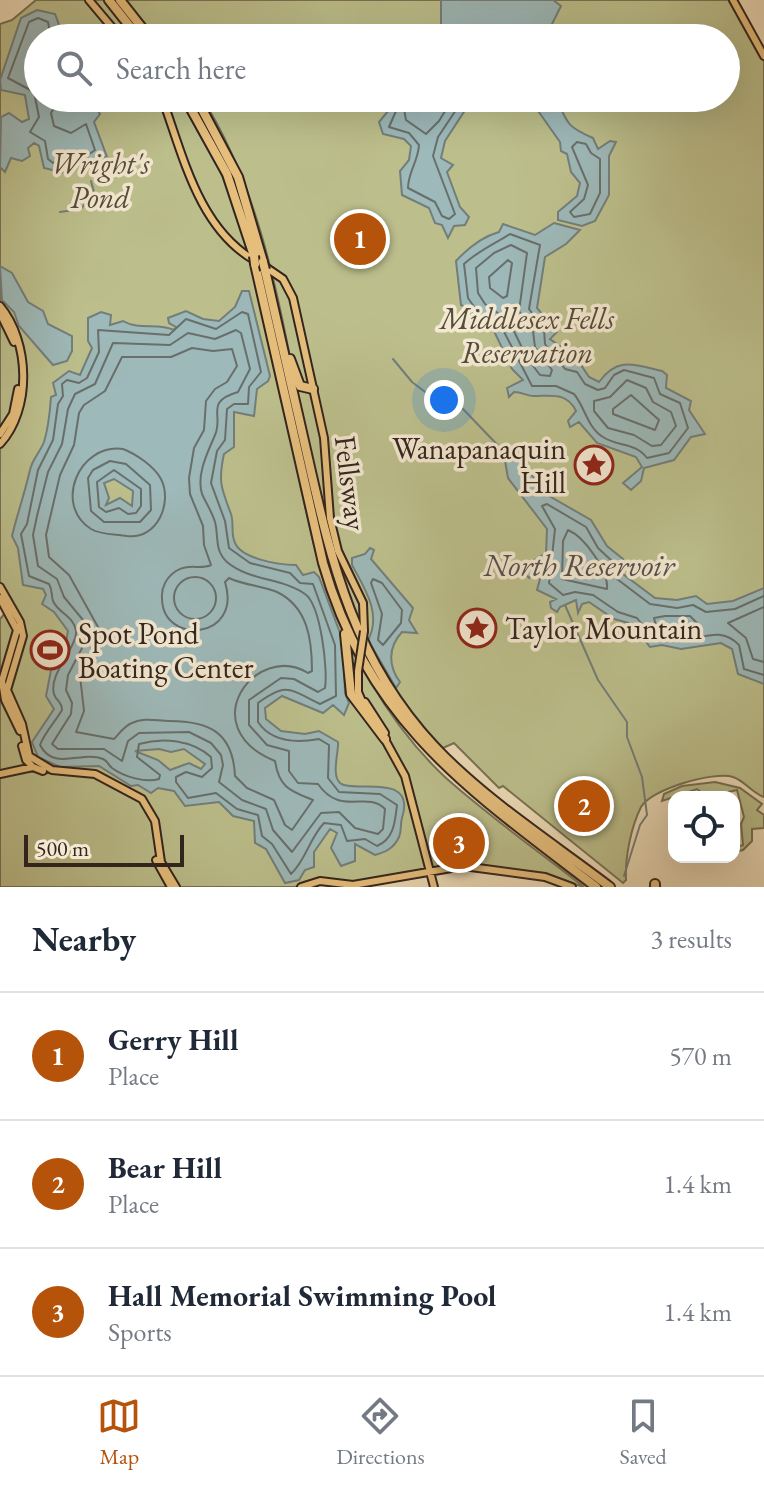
<!DOCTYPE html>
<html lang="en">
<head>
<meta charset="utf-8">
<style>
	body { margin:0; font-family:"EB Garamond",serif; background:#f2f2f3; color:#1f2937 }
	.controls { position:absolute; right:24px; bottom:24px; display:grid; overflow:hidden; border-radius:16px; box-shadow:0 8px 32px #0002 }
	.controls button { width:72px; height:72px; display:grid; place-items:center; padding:0; border:0; border-bottom:2px solid #e0e1e3; background:#fff; color:#1f2937; font:40px sans-serif }
	.scale { position:absolute; left:24px; bottom:20px; width:160px; box-sizing:border-box; padding-left:8px; border:4px solid #33251e; border-top:0; font-size:22px; line-height:28px; white-space:nowrap; color:#33251e; -webkit-text-stroke:6px #f3e8d1; paint-order:stroke }
	.you { position:absolute; left:444px; top:400px; width:28px; height:28px; margin:-20px; border:6px solid #fff; border-radius:50%; background:#1a73e8; box-shadow:0 0 0 12px #1a73e833 }
	.badge { display:grid; place-items:center; width:52px; height:52px; border-radius:50%; background:#b45309; color:#fff; font-size:26px; font-weight:700 }
	.pin { position:absolute; translate:-50% -50%; border:4px solid #fff; box-shadow:0 2px 8px #0006 }
	.list { margin:0; padding:0; list-style:none }
	h2 { display:flex; justify-content:space-between; align-items:center; height:104px; margin:0; padding:0 32px; font-size:34px }
	h2 small { font-size:26px; font-weight:400; color:#747a83 }
	.list li { display:grid; grid-template-columns:52px 1fr auto; gap:24px; align-items:center; box-sizing:border-box; height:128px; padding:0 32px; border-top:2px solid #e0e1e3 }
	.list b { display:block; font-size:30px; white-space:nowrap }
	.list p { margin:0; font-size:26px; white-space:nowrap; color:#747a83 }
	.list em { font-size:26px; font-style:normal; color:#747a83 }
	.icon { flex:none; width:44px; height:44px; fill:none; stroke:currentColor; stroke-width:2; stroke-linecap:round; stroke-linejoin:round }
	.map { position:relative; flex:none; width:764px; height:887px; overflow:hidden }
	.search { position:absolute; background:#fff; box-shadow:0 8px 32px #0002; left:24px; right:24px; top:24px; height:88px; display:flex; align-items:center; gap:20px; box-sizing:border-box; padding:0 28px; border-radius:44px; color:#747a83; font-size:30px }
	.sheet { height:488px; background:#fff }
	nav { display:flex; justify-content:space-around; align-items:center; box-sizing:border-box; height:112px; border-top:2px solid #e0e1e3; background:#fff; font-size:22px; color:#747a83 }
	nav a { display:grid; justify-items:center; gap:4px }
	nav .on { color:#b45309 }
	.map>svg:first-child { display:block }
	.green { fill:#bcbf8c; stroke:#787255; stroke-width:2 }
	.water { fill:#9db9b9; stroke:#737e7b; stroke-width:2; fill-rule:evenodd }
	.lines { fill:none; stroke-linecap:round; stroke-linejoin:round }
	.shore { stroke:#686f6c; stroke-width:2 }
	.stream { stroke:#737e7b; stroke-width:2 }
	.major-casing { stroke:#33251e; stroke-width:10 }
	.highway-casing { stroke:#33251e; stroke-width:12 }
	.major { stroke:#e6be7c; stroke-width:6 }
	.highway { stroke:#e6be7c; stroke-width:8 }
	.major-bridge-casing { stroke:#33251e; stroke-width:10; stroke-linecap:butt }
	.highway-bridge-casing { stroke:#33251e; stroke-width:12; stroke-linecap:butt }
	.major-bridge { stroke:#e6be7c; stroke-width:6 }
	.highway-bridge { stroke:#e6be7c; stroke-width:8 }
	.labels { text-anchor:middle; dominant-baseline:central; stroke-width:7; stroke-linejoin:round; paint-order:stroke }
	.park-label { font-size:30px; font-style:italic; fill:#554c3a; stroke:#f3e8d1 }
	.poi-label { font-size:30px; fill:#33251e; stroke:#f3e8d1; text-anchor:start }
	.street-label { font-size:30px; fill:#33251e; stroke:#f3e8d1 }
	.water-label { font-size:32px; font-style:italic; fill:#53514c; stroke:#f3e8d1 }
</style>
</head>
<body>
<div class="map">
<svg width="764" height="887" viewBox="0 0 764 887">
	<rect width="100%" height="100%" fill="#eddcb8"/>
	<filter id="stains"><feTurbulence type="fractalNoise" baseFrequency=".0025" numOctaves="4"/><feColorMatrix values="0 0 0 0 .2 0 0 0 0 .09 0 0 0 0 .02 0 0 0 .5 -.17"/></filter>
	<radialGradient id="worn" r=".72"><stop offset=".6" stop-color="#630" stop-opacity="0"/><stop offset="1" stop-color="#630" stop-opacity=".3"/></radialGradient>
	<!-- green -->
	<path class="green" d="M36 0H103L133 38H38V98H180C268 222 279 421 320 568 345 646 388 724 446 778 490 817 538 851 584 887L543 874 462 863 352 883 315 879 295 887H0V619L6 612 0 601V24L12 20Z
		M126 0H730L764 60V797C752 793 745 781 733 777 714 771 651 789 641 807 631 827 625 857 626 880L623 883 503 786 499 788 454 743 443 748C270 576 327 295 202 98H726V38H156Z
		M715 782 740 788 762 804 757 810 764 815V828L752 829V841L743 850 734 852V848L743 845 741 824 744 817 737 790 707 797 697 789 662 801 664 794 682 786Z"/>
	<!-- water -->
	<path class="water" d="M441 0H553L561 6 550 28 553 38H441Z
		M37 10 55 14 61 30 55 38H38V98H68L76 109 80 98H101L94 105 100 114 94 122 107 157 85 165 69 161 65 173 44 168 39 146 34 143 28 148 30 156 22 161 11 158 5 172 0 167 1 117 9 113 22 122 29 119 25 95 1 90 0 80 21 18Z
		M371 98H473L445 141 441 158 453 165 447 172 460 207 469 217 465 225 454 226 448 238 442 225 435 223 429 208 402 195 400 171 409 160 411 146 404 139 383 134 379 122 389 110 383 102Z
		M529 98H567L557 100C568 125 568 127 593 138L598 149 610 141 616 142 609 156V195L595 221 582 226 558 220V212L577 196 580 183 571 172 567 154 561 151 560 142Z
		M554 223 580 230 566 244 545 257 537 308 557 332 550 339 571 354 564 357 577 364 574 359H577L589 377 599 382C618 356 635 365 662 371L667 375 666 388 691 401 689 410 705 434 691 437 674 460 644 468 641 481 631 490 623 483 642 467 636 457 597 443 579 422 570 427 568 421 576 411C567 392 551 396 534 396 527 396 522 392 514 392L509 397 507 388 523 380 512 369 494 331 471 317 467 308 461 305 456 261C468 248 481 237 499 232L503 224 535 235Z
		M0 266 12 273 28 302 43 311 48 324 72 336V351L67 361 53 365 19 326 14 312 2 300Z
		M242 291H249L270 376 268 381 257 389 254 416 234 412V447L224 454C218 481 221 488 231 514 234 523 231 531 234 540 238 559 280 565 296 565L303 575 314 572 319 577 343 641 345 693 349 703 344 715 333 705 323 713 282 696 265 708 266 719 281 731 305 734 319 731 338 742C339 751 331 775 340 783 353 794 417 771 402 818 400 825 402 830 399 837 394 848 386 852 375 855L355 844V861L341 866 331 848 337 833 330 829 314 852V867L305 870 299 880 285 883 266 849 255 843 254 821 233 816 219 802 185 806 174 791 158 788 151 793 138 785 131 786 99 766 60 767 38 757 32 742 54 709 46 696 55 649 66 642 68 631 54 612 42 604 46 595 43 589 23 585 18 548 12 536C17 515 25 492 30 470 32 460 40 452 44 442 48 429 50 411 51 397L56 395 53 383 69 371 80 375 92 348 88 341V318L101 312 111 315 110 325 123 321C140 331 157 322 174 330L176 327 169 323 168 318 186 311 203 319 219 321 235 307ZM114 479 133 491 132 506 120 498 106 505 109 498 104 483ZM159 749 171 752 184 749 205 764 201 769 189 763 170 770 158 760 135 751Z
		M508 448 551 497 591 520 607 546 623 559V574L655 598 677 600 696 596 707 604 733 601 764 588V684L738 674 732 649 721 643 681 649 662 645 650 647 632 624 614 619 589 602 582 604 578 613 576 600 560 607 557 612 551 608 550 602 556 599 537 590 543 568 529 578 520 568 521 562 529 563 546 553 547 529 508 478 505 461 511 456Z
		M370 548 374 550 371 559 413 608 409 620 417 633 402 632C388 647 388 666 400 682L396 688 368 640C382 614 365 589 352 565V558L365 554Z"/>
	<g class="lines">
		<!-- shore -->
		<path class="shore" d="M51 38 48 22 38 18 29 22 8 78 34 92 39 117 30 132 45 141 48 159 53 163 68 153 85 157 95 150 86 124 71 133 54 126 51 113 60 98
			M390 98 396 111 389 127 409 133 419 145C418 162 408 172 408 188L435 202 442 216 449 219 455 214 433 156 438 137 464 98
			M402 98 406 120 426 134 439 121 453 98
			M577 142 586 144 591 153 600 159V193L590 214 574 217 570 212 584 199 588 185 572 147Z
			M510 234 540 245 529 309 544 329 545 344 565 369 577 372 585 384 598 390 605 388 614 375 624 370 654 378 660 394 680 403 688 428 669 453 647 458C635 442 618 447 603 437 587 427 585 407 574 394L556 386H532L501 326 477 311 468 298 464 264C478 251 494 244 510 234Z
			M511 245 527 253 519 311 533 331 535 347 552 370 550 376 540 375 527 358 509 321 485 304 478 293 476 268 494 253Z
			M508 260 512 263 507 296 503 298 490 288 489 277Z
			M242 312 248 314 261 372 249 387 248 404H234L227 409 225 440 217 451 211 483 225 521 229 548 250 563 290 573 300 583 313 584 335 645 336 696 320 704C289 689 287 682 258 703V722C272 743 297 743 319 739L329 745 328 778 339 792 380 794 397 805C395 822 394 839 377 846L365 839 347 841 341 825 324 823C309 839 306 860 291 874L272 844 262 836 258 815 237 809 216 793 188 798 176 782V777L186 772 202 777 212 768 211 757C192 740 163 737 139 744L137 757 160 775 159 779C146 783 124 777 112 768 107 764 109 762 103 759 82 750 54 772 40 745 45 732 55 722 62 710 62 701 56 701 54 694 48 674 78 646 76 631 74 616 58 613 53 601 51 595 53 591 49 584L29 576 21 534 27 524 38 470 53 440 58 404 63 396 62 384 67 380 79 383 87 378 99 352 98 330 169 335 186 319 216 329Z
			M236 330 241 333 250 369 238 392C204 402 224 415 215 435 208 452 196 474 202 494 206 503 212 512 215 522 219 537 214 550 227 562 249 581 283 578 305 594 321 605 328 671 325 688L318 692 294 679 281 678 249 700V725L267 745 289 751V771L298 783 318 784C341 817 366 790 385 809L383 829 378 834 355 828 339 812 321 813 292 852 273 830 266 809 242 800 219 782 223 765 221 755 211 743 189 732 139 733 128 741 122 761 104 749H58L52 744 71 714 72 703 66 690 68 675 82 648 86 632 83 620 64 597 57 579 38 566 33 535 37 516 48 472 62 444 68 409 75 394 95 384 113 343 170 345 188 333 215 339Z
			M192 348 213 351 232 349 237 366 227 382 215 389 206 401 204 430 194 448 189 478 190 494 203 526 204 545 211 565C201 570 188 563 176 571 167 577 161 587 162 598 162 646 243 640 225 582L229 578C244 585 262 586 277 592 308 607 312 640 312 671L308 673C256 641 192 727 275 761 279 788 291 791 313 800L292 830 285 825 274 800 247 788 235 776C233 733 210 721 169 721 157 721 144 717 132 723 124 726 119 734 114 739L76 732 84 711 80 676 96 648 98 627 69 575 49 557 46 535 60 475 74 445 79 413 84 405 105 391 122 357H171Z
			M627 380 646 388 653 402 671 412 676 426 661 445 652 446 634 435 608 428 594 411V401L610 397Z
			M631 395 659 420 655 430 613 414V409Z
			M123 449C136 454 154 466 161 479 173 503 157 540 127 536 115 534 101 535 91 529 53 505 79 443 123 449Z
			M110 461 126 464 150 485 151 510 140 522H104L91 511 88 478 93 470Z
			M114 470 141 489V506L136 513 128 514 119 508 106 512 99 507 97 482Z
			M568 530C585 537 609 572 607 589L562 579 563 541Z
			M174 598a21 21 0 1 1 42 0a21 21 0 1 1-42 0Z
			M373 579 382 583 402 610 401 623 383 645 378 640 382 614 371 583Z
			M764 596 735 609 706 612 693 605 677 608 650 604 617 579 614 563 598 548 586 527 547 504 542 506 555 529 549 583 563 595 575 592 593 595 618 612 637 618 653 638C663 637 670 642 678 641 701 640 720 625 739 645L744 669 764 675
			M764 607 728 623 746 638 753 659 764 662
			M665 616H690L697 623 678 631 656 626 654 618Z"/>
		<!-- stream -->
		<path class="stream" d="M60 212 81 209 94 192 91 181
			M393 359 412 382 437 401H452L463 409 510 458
			M565 605 598 680 627 722V737L642 777 647 815 640 825 624 876"/>
		<defs>
			<path id="major" d="M89 0 121 38
				M733 0 764 56
				M162 98C183 155 198 227 254 260
				M264 266 283 279 293 298 324 438 330 518 338 551 363 603 364 631
				M0 306C30 342 32 409 0 444
				M0 313 14 342
				M0 434 13 414 18 389
				M0 587 20 622 23 636 7 690 22 724 29 756 52 770 95 774 142 799 155 821 161 862 176 887
				M0 598 17 630 2 681 5 700 20 731
				M358 671V692L364 706
				M365 702 385 733
				M383 736 405 776 434 887
				M22 746 26 760 33 767
				M0 774 33 767 43 771
				M156 860 171 887
				M301 887 320 881 353 885 463 866 545 877 572 887"/>
			<path id="highway" d="M109 0 139 38
				M120 0 150 38
				M185 98 227 174 254 256
				M196 98 238 177 263 262
				M255 264 323 563C369 724 471 791 596 887
				M265 270C279 331 293 393 307 454 332 565 354 660 434 746 485 800 551 842 610 887
				M290 359 300 386 313 389
				M345 634 351 694 385 739
				M655 884V887"/>
		</defs>
		<!-- major casing -->
		<use href="#major" class="major-casing"/>
		<!-- highway casing -->
		<use href="#highway" class="highway-casing"/>
		<!-- major -->
		<use href="#major" class="major"/>
		<!-- highway -->
		<use href="#highway" class="highway"/>
		<defs>
			<path id="major-bridge" d="M358 671 364 631"/>
			<path id="highway-bridge" d="M254 256 255 264
				M263 262 265 270"/>
		</defs>
		<!-- major-bridge casing -->
		<use href="#major-bridge" class="major-bridge-casing"/>
		<!-- highway-bridge casing -->
		<use href="#highway-bridge" class="highway-bridge-casing"/>
		<!-- major-bridge -->
		<use href="#major-bridge" class="major-bridge"/>
		<!-- highway-bridge -->
		<use href="#highway-bridge" class="highway-bridge"/>
	</g>
	<!-- icons -->
	<defs>
		<symbol id="sight-ring" viewBox="-11 -11 22 22"><circle r="9.5" fill="#f3e8d1" stroke="#8f2418" stroke-width="1.5"/><path d="M0-6L1.8-2.2L6-1.7L2.9 1.2L3.7 5.4L0 3.3L-3.7 5.4L-2.9 1.2L-6-1.7L-1.8-2.2Z" fill="#8f2418"/></symbol>
		<symbol id="stadium-ring" viewBox="-11 -11 22 22"><circle r="9.5" fill="#f3e8d1" stroke="#8f2418" stroke-width="1.5"/><path d="M0-5a6.5 5 0 1 0 0 10a6.5 5 0 1 0 0-10ZM-3.5-1.8h7v3.6h-7Z" fill="#8f2418"/></symbol>
	</defs>
	<g fill-rule="evenodd">
		<use href="#sight-ring" x="572" y="443" width="44" height="44"/>
		<use href="#sight-ring" x="455" y="606" width="44" height="44"/>
		<use href="#stadium-ring" x="28" y="628" width="44" height="44"/>
	</g>
	<g class="labels">
		<!-- park labels -->
		<g class="park-label">
			<text x="100" y="163">Wright's<tspan x="100" dy="34">Pond</tspan></text>
			<text x="527" y="318">Middlesex Fells<tspan x="527" dy="34">Reservation</tspan></text>
		</g>
		<!-- poi labels -->
		<g class="poi-label">
			<text x="566" y="448" text-anchor="end">Wanapanaquin<tspan x="566" dy="34">Hill</tspan></text>
			<text x="505" y="628">Taylor Mountain</text>
			<text x="78" y="633">Spot Pond<tspan x="78" dy="34">Boating Center</tspan></text>
		</g>
		<!-- street labels -->
		<g class="street-label">
			<text transform="translate(351 483) rotate(83)">Fellsway</text>
		</g>
		<!-- water labels -->
		<g class="water-label">
			<text x="579" y="565">North Reservoir</text>
		</g>
	</g>
	<rect width="100%" height="100%" filter="url(#stains)"/>
	<rect width="100%" height="100%" fill="url(#worn)"/>
</svg>
<div class="controls">
<button><svg class="icon" aria-label="locate" viewBox="0 0 24 24"><circle cx="12" cy="12" r="6"/><path d="M12 2v4M12 18v4M2 12h4M18 12h4"/></svg></button>
</div>
<div class="scale">500 m</div>
<div class="you"></div>
<div class="pin badge" style="left:360px;top:239px">1</div>
<div class="pin badge" style="left:584px;top:806px">2</div>
<div class="pin badge" style="left:459px;top:843px">3</div>
<div class="search"><svg class="icon" aria-label="search" viewBox="0 0 24 24"><circle cx="10" cy="10" r="6"/><path d="M15 15l6 6"/></svg>Search here</div>
</div>
<section class="sheet">
<h2>Nearby<small>3 results</small></h2>
<ul class="list">
<li><span class="badge">1</span><div><b>Gerry Hill</b><p>Place</p></div><em>570 m</em></li>
<li><span class="badge">2</span><div><b>Bear Hill</b><p>Place</p></div><em>1.4 km</em></li>
<li><span class="badge">3</span><div><b>Hall Memorial Swimming Pool</b><p>Sports</p></div><em>1.4 km</em></li>
</ul>
</section>
<nav>
<a class="on"><svg class="icon" aria-label="map" viewBox="0 0 24 24"><path d="M3 6l6-2 6 2 6-2v14l-6 2-6-2-6 2zM9 4v14M15 6v14"/></svg>Map</a>
<a><svg class="icon" aria-label="directions" viewBox="0 0 24 24"><path d="M12 3l9 9-9 9-9-9zM9 14v-3h6M13 9l2 2-2 2"/></svg>Directions</a>
<a><svg class="icon" aria-label="saved" viewBox="0 0 24 24"><path d="M7 4h10v16l-5-4-5 4z"/></svg>Saved</a>
</nav>
</body>
</html>
